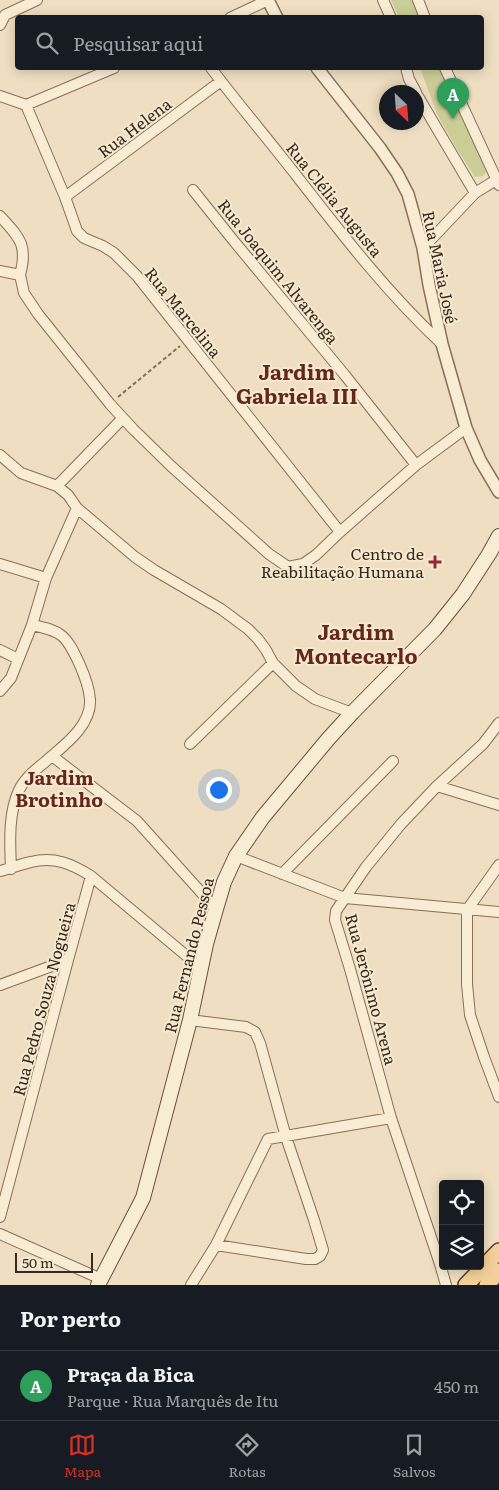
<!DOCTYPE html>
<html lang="pt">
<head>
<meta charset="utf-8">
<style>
	body { margin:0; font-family:Literata,serif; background:#242831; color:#f1f3f6 }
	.controls { position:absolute; right:15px; bottom:15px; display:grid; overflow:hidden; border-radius:5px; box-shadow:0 2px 12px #0003 }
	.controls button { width:45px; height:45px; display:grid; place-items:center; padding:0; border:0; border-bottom:1px solid #363941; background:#171b24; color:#f1f3f6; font:25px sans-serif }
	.compass { position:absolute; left:379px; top:85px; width:45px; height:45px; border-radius:50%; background:#171b24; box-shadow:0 2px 12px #0003; rotate:155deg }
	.scale { position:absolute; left:15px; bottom:12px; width:78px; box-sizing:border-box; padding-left:5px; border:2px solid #38281d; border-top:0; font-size:14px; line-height:18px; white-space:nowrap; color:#38281d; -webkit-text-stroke:4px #f6e9d1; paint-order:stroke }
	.you { position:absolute; left:218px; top:789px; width:18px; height:18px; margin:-12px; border:4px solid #fff; border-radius:50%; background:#1a73e8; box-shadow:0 0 0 8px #1a73e833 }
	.badge { display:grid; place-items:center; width:32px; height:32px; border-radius:50%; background:#d93025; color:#fff; font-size:16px; font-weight:700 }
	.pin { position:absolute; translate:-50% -41px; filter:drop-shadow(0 1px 2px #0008) }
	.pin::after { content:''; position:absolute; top:26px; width:18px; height:15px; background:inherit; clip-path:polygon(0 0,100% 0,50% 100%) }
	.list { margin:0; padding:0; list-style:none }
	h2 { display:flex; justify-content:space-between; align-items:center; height:65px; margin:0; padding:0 20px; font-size:21px }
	h2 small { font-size:16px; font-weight:400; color:#9ea1a6 }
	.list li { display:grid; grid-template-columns:32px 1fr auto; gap:15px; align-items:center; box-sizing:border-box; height:70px; padding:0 20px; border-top:1px solid #363941 }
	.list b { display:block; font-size:19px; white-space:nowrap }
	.list p { margin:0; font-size:16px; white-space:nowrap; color:#9ea1a6 }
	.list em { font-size:16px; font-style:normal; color:#9ea1a6 }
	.icon { flex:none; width:28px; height:28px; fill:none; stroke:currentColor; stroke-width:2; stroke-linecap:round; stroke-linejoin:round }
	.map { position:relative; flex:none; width:499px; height:1285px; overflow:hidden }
	.search { position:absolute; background:#171b24; box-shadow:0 2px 12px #0003; left:15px; right:15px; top:15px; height:55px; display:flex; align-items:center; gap:12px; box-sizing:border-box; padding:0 18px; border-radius:5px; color:#9ea1a6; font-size:19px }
	.sheet { height:135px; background:#171b24 }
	nav { display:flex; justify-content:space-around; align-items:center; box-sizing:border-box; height:70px; border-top:1px solid #363941; background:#171b24; font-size:14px; color:#9ea1a6 }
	nav a { display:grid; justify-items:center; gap:2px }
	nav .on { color:#d93025 }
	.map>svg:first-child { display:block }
	.green { fill:#cacd95 }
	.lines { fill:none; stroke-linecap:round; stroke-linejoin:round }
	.minor-casing { stroke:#896f58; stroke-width:12 }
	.tertiary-casing { stroke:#896f58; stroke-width:14 }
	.secondary-casing { stroke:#6a503c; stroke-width:16 }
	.primary-casing { stroke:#563d2d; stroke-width:18 }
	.path { stroke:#896f58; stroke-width:2; stroke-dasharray:4 2.5; stroke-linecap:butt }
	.minor { stroke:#f9ecd5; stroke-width:10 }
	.tertiary { stroke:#f9ecd5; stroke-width:11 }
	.secondary { stroke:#f9ecd5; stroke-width:14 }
	.primary { stroke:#f3d098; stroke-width:15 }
	.poi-dot { fill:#992730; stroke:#f6e9d1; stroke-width:2 }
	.labels { text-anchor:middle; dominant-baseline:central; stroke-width:4; stroke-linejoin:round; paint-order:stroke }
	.street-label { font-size:16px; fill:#38281d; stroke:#f6e9d1 }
	.poi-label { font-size:16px; fill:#38281d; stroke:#f6e9d1; text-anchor:end }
	.quarter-label { font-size:19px; font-weight:bold; fill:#65261c; stroke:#f6e9d1 }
	.district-label { font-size:21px; font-weight:bold; fill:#65261c; stroke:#f6e9d1 }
</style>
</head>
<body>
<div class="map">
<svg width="499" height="1285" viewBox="0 0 499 1285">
	<rect width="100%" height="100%" fill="#efdec1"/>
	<!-- green -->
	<path class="green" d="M391 0H416L423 17H399Z
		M420 68H442L488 170 483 176 475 177 457 149 437 114Z"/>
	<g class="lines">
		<defs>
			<path id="minor" d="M383 0 391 18
				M418 0 425 18
				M230 18 268 0
				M0 25 5 15 37 0
				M211 68C238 104 268 139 296 175 341 233 387 293 442 344
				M406 68 409 79 416 92
				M445 68 499 185
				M416 93 475 193
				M0 96 26 105 114 68
				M26 105 65 197 77 231 84 238 103 246 114 253 137 276 340 532
				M193 190 233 240 344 374 416 465
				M65 197 221 81
				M0 216C20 238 28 245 20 275L0 271
				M423 248 475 193 496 180
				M20 275 24 293 38 314 110 404 133 429 171 466 269 554 288 567 303 564 316 555 340 532 416 465 466 428
				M0 455 21 473 57 486 68 495 77 508 135 557 154 570 221 609 248 629 258 639 266 650 273 663 296 686 315 699 352 713
				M57 486 123 418
				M0 564 46 578
				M0 650 18 659
				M0 691 11 678 32 625 46 578 77 508
				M190 744 273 663
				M52 756 137 821 216 909
				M437 786 499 805
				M236 856 345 898 499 912
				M499 865 467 910V984L470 1015 484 1057 499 1097
				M11 869C10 843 8 814 19 790 25 778 35 770 45 762 63 746 92 726 90 699 89 687 84 674 79 663 66 635 62 631 32 625
				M0 871C10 869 20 864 31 862 54 856 72 864 91 876L201 968
				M282 874 393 761
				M0 985 68 960
				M190 1020 246 1027 255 1032 260 1043 286 1137 314 1220 323 1250 320 1256 315 1259H306L216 1245
				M0 1217 68 960 91 876
				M0 1234 101 1279
				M191 1285 216 1245 268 1139 391 1118
				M446 1285 440 1264 391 1118 350 969 335 920 336 911 366 867 401 824 437 786 483 744 499 723"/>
			<path id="tertiary" d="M268 0 277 18
				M317 68 380 148 397 173 408 194 423 248 429 285 442 344 466 428 480 460 499 492"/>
			<path id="secondary" d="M98 1285 143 1198 190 1020 206 944 216 909 224 882 236 856 263 817 329 738 352 713 435 629 463 594 489 554 499 536"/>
			<path id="primary" d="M466 1285 499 1251
				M487 1285 499 1271"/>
		</defs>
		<!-- minor casing -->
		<use href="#minor" class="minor-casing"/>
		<!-- tertiary casing -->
		<use href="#tertiary" class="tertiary-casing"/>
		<!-- secondary casing -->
		<use href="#secondary" class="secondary-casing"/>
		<!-- primary casing -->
		<use href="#primary" class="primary-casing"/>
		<!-- path -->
		<path class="path" d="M118 397 180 346"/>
		<!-- minor -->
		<use href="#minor" class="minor"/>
		<!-- tertiary -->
		<use href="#tertiary" class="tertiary"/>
		<!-- secondary -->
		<use href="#secondary" class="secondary"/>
		<!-- primary -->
		<use href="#primary" class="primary"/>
	</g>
	<!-- markers -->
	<path class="poi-dot" d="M432.5 554.5h5v5h5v5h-5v5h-5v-5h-5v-5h5z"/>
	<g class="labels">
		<!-- street labels -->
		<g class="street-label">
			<text transform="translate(134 127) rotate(-37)">Rua Helena</text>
			<text transform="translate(335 199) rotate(51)">Rua Clélia Augusta</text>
			<text transform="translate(441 267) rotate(78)">Rua Maria José</text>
			<text transform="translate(279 271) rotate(51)">Rua Joaquim Alvarenga</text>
			<text transform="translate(184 312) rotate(51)">Rua Marcelina</text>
			<text transform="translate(188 955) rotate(-76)">Rua Fernando Pessoa</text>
			<text transform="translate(372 989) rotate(75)">Rua Jerônimo Arena</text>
			<text transform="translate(43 999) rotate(-75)">Rua Pedro Souza Nogueira</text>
		</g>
		<!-- poi labels -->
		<g class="poi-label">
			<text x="424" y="553">Centro de<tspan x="424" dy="18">Reabilitação Humana</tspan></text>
		</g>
		<!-- quarter labels -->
		<g class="quarter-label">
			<text x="59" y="777">Jardim<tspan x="59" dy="22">Brotinho</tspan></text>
		</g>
		<!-- district labels -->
		<g class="district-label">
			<text x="297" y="370">Jardim<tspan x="297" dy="24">Gabriela III</tspan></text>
			<text x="356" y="630">Jardim<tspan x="356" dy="24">Montecarlo</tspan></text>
		</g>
	</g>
</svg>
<div class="controls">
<button><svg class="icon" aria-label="locate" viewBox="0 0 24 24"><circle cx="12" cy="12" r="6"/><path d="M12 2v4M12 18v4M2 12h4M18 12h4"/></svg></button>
<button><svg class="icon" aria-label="layers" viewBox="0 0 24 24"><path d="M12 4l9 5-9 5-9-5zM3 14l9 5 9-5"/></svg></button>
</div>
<svg class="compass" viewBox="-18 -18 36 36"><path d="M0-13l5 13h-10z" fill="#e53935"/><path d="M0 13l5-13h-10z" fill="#9ea1a6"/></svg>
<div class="scale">50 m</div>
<div class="you"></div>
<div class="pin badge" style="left:453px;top:119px;background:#2e9e5b">A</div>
<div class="search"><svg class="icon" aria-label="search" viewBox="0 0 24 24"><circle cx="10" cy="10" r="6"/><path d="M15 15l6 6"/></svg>Pesquisar aqui</div>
</div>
<section class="sheet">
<h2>Por perto<small></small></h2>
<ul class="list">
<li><span class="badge" style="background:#2e9e5b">A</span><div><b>Praça da Bica</b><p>Parque · Rua Marquês de Itu</p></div><em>450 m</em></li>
</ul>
</section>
<nav>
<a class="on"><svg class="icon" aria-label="map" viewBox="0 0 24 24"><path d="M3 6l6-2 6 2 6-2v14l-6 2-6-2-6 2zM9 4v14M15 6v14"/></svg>Mapa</a>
<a><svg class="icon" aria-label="directions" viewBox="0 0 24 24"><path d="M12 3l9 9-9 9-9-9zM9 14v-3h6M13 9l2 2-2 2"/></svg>Rotas</a>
<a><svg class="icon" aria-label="saved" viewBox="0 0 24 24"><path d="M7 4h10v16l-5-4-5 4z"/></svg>Salvos</a>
</nav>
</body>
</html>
